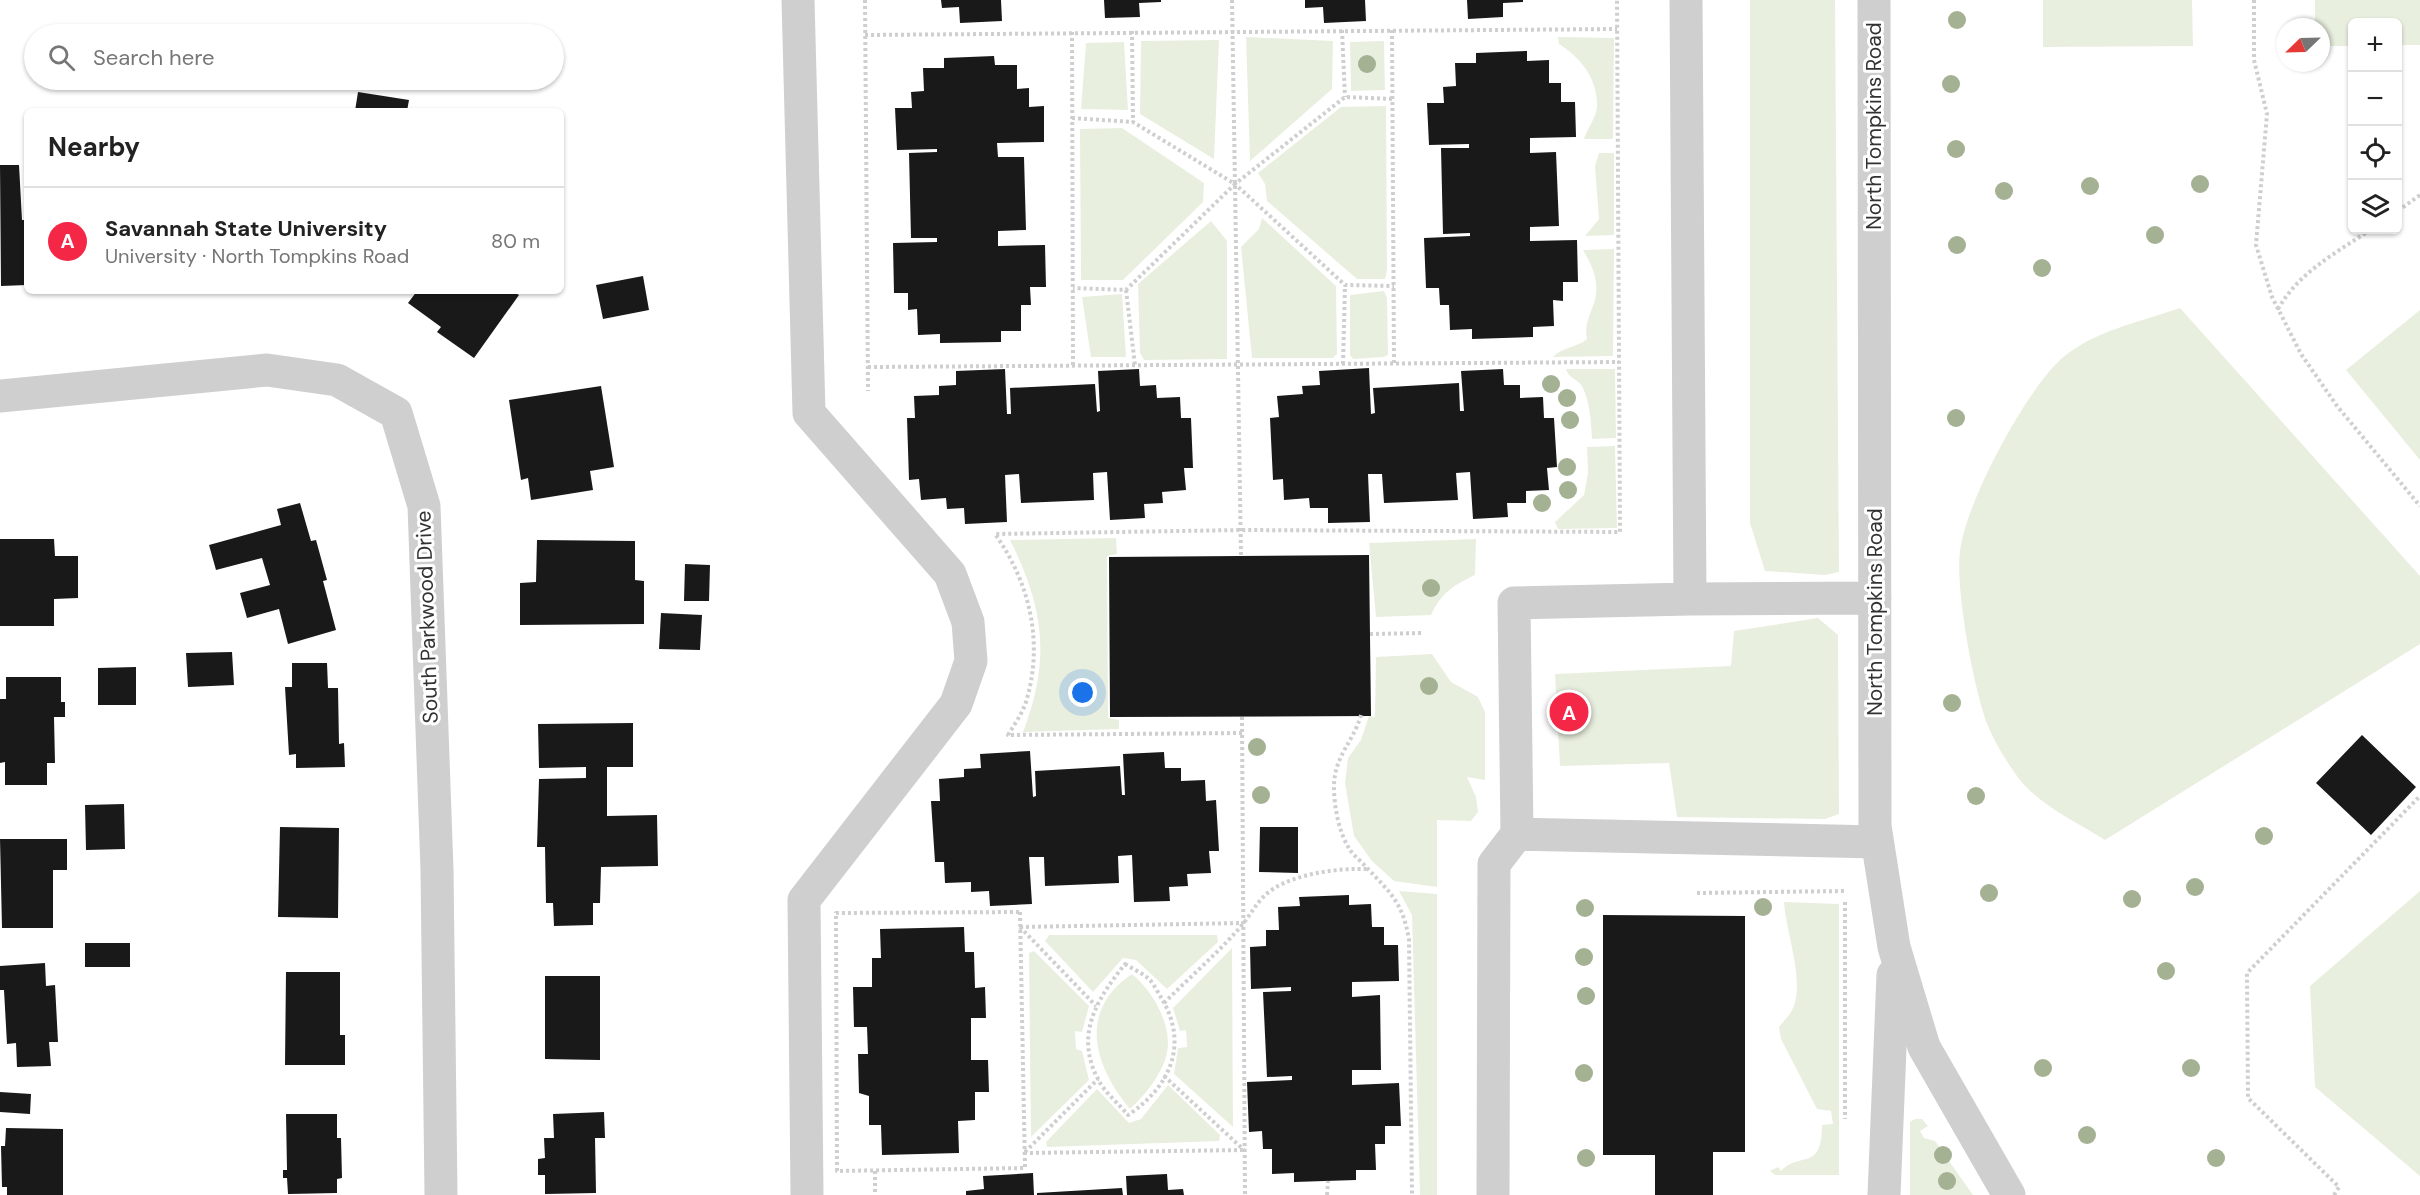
<!DOCTYPE html>
<html lang="en">
<head>
<meta charset="utf-8">
<style>
	body { margin:0; font-family:"DM Sans",sans-serif; background:#f2f2f2; color:#222 }
	.controls { position:absolute; right:18px; top:18px; display:grid; overflow:hidden; border-radius:9px; box-shadow:0 2px 4px #0004 }
	.controls button { width:54px; height:54px; display:grid; place-items:center; padding:0; border:0; border-bottom:2px solid #e0e0e0; background:#fff; color:#222; font:30px sans-serif }
	.compass { position:absolute; left:2276px; top:18px; width:54px; height:54px; border-radius:50%; background:#fff; box-shadow:0 2px 4px #0004; rotate:247deg }
	.you { position:absolute; left:1083px; top:693px; width:21px; height:21px; margin:-15px; border:4px solid #fff; border-radius:50%; background:#1a73e8; box-shadow:0 0 0 9px #1a73e833 }
	.badge { display:grid; place-items:center; width:39px; height:39px; border-radius:50%; background:#f42846; color:#fff; font-size:20px; font-weight:700 }
	.pin { position:absolute; translate:-50% -50%; border:3px solid #fff; box-shadow:0 2px 6px #0006 }
	.list { margin:0; padding:0; list-style:none }
	h2 { display:flex; justify-content:space-between; align-items:center; height:78px; margin:0; padding:0 24px; font-size:26px }
	h2 small { font-size:20px; font-weight:400; color:#767676 }
	.list li { display:grid; grid-template-columns:39px 1fr auto; gap:18px; align-items:center; box-sizing:border-box; height:108px; padding:0 24px; border-top:2px solid #e0e0e0 }
	.list b { display:block; font-size:22px; white-space:nowrap }
	.list p { margin:0; font-size:20px; white-space:nowrap; color:#767676 }
	.list em { font-size:20px; font-style:normal; color:#767676 }
	.icon { flex:none; width:33px; height:33px; fill:none; stroke:currentColor; stroke-width:2; stroke-linecap:round; stroke-linejoin:round }
	.map { position:relative; flex:none; width:2420px; height:1195px; overflow:hidden }
	.search { position:absolute; background:#fff; box-shadow:0 2px 4px #0004; left:24px; top:24px; width:540px; height:66px; display:flex; align-items:center; gap:15px; box-sizing:border-box; padding:0 21px; border-radius:33px; color:#767676; font-size:22px }
	.panel { position:absolute; background:#fff; box-shadow:0 2px 4px #0004; left:24px; top:108px; width:540px; height:186px; border-radius:9px }
	.map>svg:first-child { display:block }
	.green { fill:#e9efdf }
	.building { fill:#191919 }
	.lines { fill:none; stroke-linecap:round; stroke-linejoin:round }
	.path { stroke:#cfcfcf; stroke-width:4; stroke-dasharray:3 3; stroke-linecap:butt }
	.minor { stroke:#cfcfcf; stroke-width:33 }
	.tree { fill:#a4b193 }
	.labels { text-anchor:middle; dominant-baseline:central; stroke-width:6; stroke-linejoin:round; paint-order:stroke }
	.street-label { font-size:21px; fill:#323232; stroke:#fff }
</style>
</head>
<body>
<div class="map">
<svg width="2420" height="1195" viewBox="0 0 2420 1195">
	<rect width="100%" height="100%" fill="#fff"/>
	<!-- green -->
	<path class="green" d="M1750 0H1835L1839 572 1825 575 1765 571 1750 523Z
		M2043 0H2192L2193 46 2043 47Z
		M2315 0H2420V45H2398V22H2352V46H2321V27H2315Z
		M1246 37 1333 41 1332 89 1250 161Z
		M1558 37 1614 38 1613 139H1584C1587 129 1596 118 1597 107 1598 79 1581 58 1559 44Z
		M1219 40 1214 159 1140 114 1141 41Z
		M1384 41 1385 90 1351 91 1350 42Z
		M1124 42 1128 110 1081 109 1086 43Z
		M1386 106 1387 271 1385 279H1357L1267 201 1265 184 1258 173 1341 107Z
		M1122 128 1204 183 1203 202 1123 280H1081L1080 129Z
		M1599 153H1614V235L1585 236 1599 219 1595 166Z
		M1262 218 1336 286 1337 354 1333 358H1252L1241 247 1259 229Z
		M1211 221 1227 241V359L1144 360 1140 353 1138 284Z
		M1614 249 1613 356 1553 357C1562 347 1576 348 1587 339 1583 321 1594 311 1596 294 1598 277 1591 264 1583 250Z
		M1384 291 1387 298 1388 355 1384 357 1353 359 1350 355V295Z
		M1122 294 1126 357H1091L1082 297Z
		M2180 308 2420 576V644L2105 840C2078 823 2041 806 2020 780 2009 766 1995 743 1988 726 1974 690 1955 589 1960 551 1966 502 2024 394 2060 360 2092 331 2140 322 2180 308Z
		M2420 310V460L2346 370Z
		M1566 369H1615L1616 438 1592 439C1591 422 1590 401 1582 386 1578 379 1568 378 1566 369Z
		M1615 446 1617 528 1558 529 1555 522 1584 495 1588 473 1587 447Z
		M1116 538 1117 554 1107 556 1108 718 1119 720V729L1023 732C1051 659 1044 608 1010 540Z
		M1476 539 1475 575C1454 585 1441 593 1431 615L1376 617 1369 543Z
		M1818 618 1838 635 1839 814 1825 819 1677 817 1669 763 1560 766 1555 674 1731 666 1734 631Z
		M1432 654 1451 682 1478 697 1485 712V780L1467 777 1476 797 1478 812 1471 821 1437 820V887L1394 881 1372 861 1354 836 1345 783 1348 758 1361 740 1369 716 1375 717 1376 657Z
		M1399 891 1437 894V1195H1420L1412 915Z
		M2420 891V1176L2315 1087 2310 986Z
		M1784 902 1839 904V1175H1775L1770 1171 1778 1167 1781 1171C1800 1151 1822 1172 1822 1125L1833 1124 1831 1111 1817 1109 1781 1039 1779 1027C1784 1021 1790 1015 1793 1008 1805 981 1786 933 1784 902Z
		M1049 935H1217L1218 942 1167 989 1136 960 1123 958 1093 992 1045 941Z
		M1232 948 1233 1127 1174 1074 1178 1048 1187 1047 1186 1030 1180 1031 1173 1008Z
		M1034 951 1089 1006 1082 1032 1075 1031 1076 1049 1082 1051 1089 1080 1031 1137 1029 953Z
		M1132 974C1154 992 1176 1030 1165 1060 1159 1078 1143 1097 1130 1109 1094 1066 1077 1011 1132 974Z
		M1168 1085 1220 1135 1219 1141 1047 1147 1046 1142 1097 1089 1129 1123 1141 1119Z
		M1915 1119H1922L1928 1126 1920 1131 1924 1138 1935 1141 1973 1195H1910V1122Z"/>
	<!-- building -->
	<path class="building" d="M941 0H1001L1002 21 960 23 959 7 942 8Z
		M1104 0H1161V2L1139 3 1140 17 1105 18Z
		M1305 0H1365L1366 21 1324 23 1323 7 1305 8Z
		M1467 0H1523V2L1503 3V17L1468 19Z
		M1527 51V61L1549 60V83H1561V102H1575L1576 137 1530 138V153L1556 152 1559 226 1530 227V241L1577 240 1578 282H1563V301L1553 300 1554 326 1533 327V337L1472 339V329L1450 330 1449 305H1440L1439 288H1426L1424 238 1470 236V233L1443 234 1441 148H1469V144L1429 145 1427 103H1444L1443 87 1456 86 1455 63H1476V53Z
		M994 56 995 65H1017V89L1029 88V107L1044 106V142L997 143 998 157H1024L1026 230 998 231V246L1045 245 1046 287H1030L1031 305H1021V331H1001V342L940 343V334L918 335 917 309 908 310V293H894L893 243 937 242V238H911L909 153 937 152V149L897 150 895 108H912L911 92 924 91 923 68H944V58Z
		M358 92 409 100 407 111H355Z
		M0 165H19L22 220H27V285L1 286Z
		M643 276 649 310 603 319 596 285Z
		M417 291H512L519 295 474 358 437 332 441 327 408 303Z
		M1369 368 1371 414 1375 413 1373 388 1459 383 1460 411H1464L1461 371 1503 369 1504 385H1520V398L1543 397 1544 418H1554L1557 467 1547 468 1549 490 1526 491V503H1507L1508 517 1473 519 1470 472 1456 473 1458 500 1384 503 1382 474H1368L1370 522 1328 523V508H1310L1309 498 1284 500 1283 479 1273 480 1270 418 1279 417 1277 396 1303 394 1302 386 1320 385 1319 371Z
		M1005 369 1007 414H1011L1010 388 1095 384 1097 412 1100 411 1098 371 1139 369 1140 386 1156 385 1157 398 1180 397 1181 418H1191L1193 468H1184L1186 490 1162 492 1163 503 1144 504 1145 518 1110 520 1107 472 1093 473 1094 500 1021 503 1019 474 1005 475 1007 522 965 524 964 508 947 509 946 498 921 500 919 479 909 480 907 418H915L914 396 939 395V386L956 385V371Z
		M601 386 614 467 590 471 593 490 531 500 528 478 521 480 509 400Z
		M300 503 311 541 316 540 327 580 323 581 336 630 288 644 279 609 247 618 240 593 270 585 262 558 216 570 209 545 281 525 277 509Z
		M0 539H54L55 556H78V598L54 599V626H0Z
		M537 540 635 541V580L644 581V624L520 625V583L536 582Z
		M1369 555 1371 716 1110 717 1109 557Z
		M685 564 710 565 709 601H684Z
		M661 613 702 615 700 650 659 649Z
		M232 652 234 685 188 687 186 653Z
		M292 663H327L328 688H338L339 744 344 743 345 767 296 768V754L289 755 285 687H292Z
		M136 667V705H98V668Z
		M6 677H61V702H65V717H54L55 763H47V785H5V762L0 763V699H6Z
		M633 723V767H607V816L657 815 658 866 601 867 600 903H593V925L554 926 553 903H546L545 847H537L539 779 586 778V767L539 768 538 724Z
		M2362 735 2416 787 2371 835 2316 783Z
		M1030 751 1033 797 1036 796 1035 771 1120 766 1122 795H1125L1123 754 1164 752 1165 768H1181V781L1205 780 1206 801 1216 800 1219 851H1209L1211 873 1187 874 1188 886 1169 887 1170 901 1134 902 1132 855 1118 856 1119 883 1045 886 1044 857H1029L1032 904 990 906 989 891 971 892V882L945 883 944 862H935L931 801H940L939 779 964 777V769L981 768 980 754Z
		M124 804 125 849 86 850 85 805Z
		M280 827 339 828 338 918 278 917Z
		M1260 827H1298V873L1259 872Z
		M0 839H67V870H53V928H2Z
		M1349 895V905L1371 904 1372 927H1384V945H1398L1399 981 1352 982V997L1380 995 1381 1070H1352V1085L1399 1083 1401 1126H1385V1144H1375L1376 1170H1356V1180L1294 1182V1173L1272 1174V1149H1263L1262 1131 1249 1132 1247 1082 1292 1080V1076L1267 1077 1263 992 1291 991V987L1251 989 1250 947 1266 946V930H1279L1278 907 1300 906 1299 897Z
		M1603 915 1745 916V1152H1713V1195H1655V1155H1603Z
		M964 927 965 952H974L975 988 985 987 986 1018H971V1060H988L989 1092H975V1120L958 1121 959 1153 882 1155 881 1125H869V1096L859 1093 858 1054H868L867 1027H854L853 987H872V958H881L880 929Z
		M85 943H130V967H85Z
		M45 963 46 986 55 985 58 1042H49L51 1066 17 1067 16 1043 7 1044 4 990H0V966Z
		M286 972H340V1035H345V1065H285Z
		M545 976H600V1060L545 1059Z
		M0 1092 31 1094 30 1114 0 1112Z
		M604 1112 605 1138H595L596 1193 545 1194V1175H538V1159L545 1158 544 1138H554L553 1114Z
		M286 1114H337V1138H341L342 1178 337 1179V1193L288 1194 287 1178H283V1170H287Z
		M6 1128 63 1129V1195H7V1187H2L1 1146H5Z
		M1033 1173 1034 1195H966V1191L984 1189 983 1176Z
		M1167 1174 1168 1190 1183 1189 1184 1195H1127L1126 1176Z
		M1122 1188 1123 1195H1037V1193Z"/>
	<g class="lines">
		<!-- path -->
		<path class="path" d="M865 0 868 391
			M1232 0 1241 556
			M2254 0V60L2267 114 2256 245 2272 297 2301 354 2337 406 2420 506
			M1342 30 1345 97
			M1392 30 1394 364
			M1132 31 1133 122
			M1072 32 1073 366
			M865 35 1617 29
			M1392 99 1345 97 1235 184 1345 285 1394 286
			M1072 118 1133 122 1235 184 1126 290 1073 288
			M2398 211 2420 195
			M1126 290 1135 365
			M2278 309C2299 272 2336 253 2370 230
			M1343 364 1345 285
			M868 367 1619 362
			M1370 634 1423 633
			M1361 715C1353 743 1334 756 1334 787 1334 807 1339 833 1350 850 1354 856 1361 861 1366 867 1391 893 1403 903 1409 940L1412 1195
			M1242 717 1245 1195
			M1242 733 1008 735C1014 725 1022 714 1026 702 1044 643 1030 583 995 534L1241 530 1620 532 1617 0
			M1697 893 1845 891
			M1845 902V1119
			M1020 912 1025 1168 837 1171 836 913Z
			M1020 927 1243 923
			M1020 927 1096 1006
			M1125 964C1133 969 1142 973 1149 979 1154 984 1158 993 1162 999 1189 1045 1170 1087 1128 1115 1119 1104 1104 1092 1098 1079 1074 1034 1098 998 1125 964Z
			M1164 1003C1190 977 1219 952 1243 924 1253 911 1259 898 1273 889 1298 873 1339 868 1368 869
			M1164 1076 1244 1150
			M1025 1152 1098 1079
			M1024 1153 1245 1150
			M875 1171V1195
			M1327 1195 1328 1181
			M2334 1195 2339 1187 2248 1098 2247 973 2420 796"/>
		<!-- minor -->
		<path class="minor" d="M798 0 809 413 950 574 968 622 971 661 956 704 804 900 807 1195
			M1686 0 1690 599 1875 598
			M1874 0 1875 826 1894 947 1924 1047 2009 1195
			M0 396 267 370 337 380 396 413 424 506 437 870 441 1195
			M1690 599 1514 603 1517 834 1877 842
			M1493 1195 1494 864 1517 834
			M1884 1195 1893 975"/>
	</g>
	<!-- trees -->
	<g class="tree">
		<circle cx="1957" cy="20" r="9"/>
		<circle cx="1367" cy="64" r="9"/>
		<circle cx="1951" cy="84" r="9"/>
		<circle cx="1956" cy="149" r="9"/>
		<circle cx="2200" cy="184" r="9"/>
		<circle cx="2090" cy="186" r="9"/>
		<circle cx="2004" cy="191" r="9"/>
		<circle cx="2155" cy="235" r="9"/>
		<circle cx="1957" cy="245" r="9"/>
		<circle cx="2042" cy="268" r="9"/>
		<circle cx="1551" cy="384" r="9"/>
		<circle cx="1567" cy="398" r="9"/>
		<circle cx="1956" cy="418" r="9"/>
		<circle cx="1570" cy="420" r="9"/>
		<circle cx="1567" cy="467" r="9"/>
		<circle cx="1568" cy="490" r="9"/>
		<circle cx="1542" cy="503" r="9"/>
		<circle cx="1431" cy="588" r="9"/>
		<circle cx="1429" cy="686" r="9"/>
		<circle cx="1952" cy="703" r="9"/>
		<circle cx="1257" cy="747" r="9"/>
		<circle cx="1261" cy="795" r="9"/>
		<circle cx="1976" cy="796" r="9"/>
		<circle cx="2264" cy="836" r="9"/>
		<circle cx="2195" cy="887" r="9"/>
		<circle cx="1989" cy="893" r="9"/>
		<circle cx="2132" cy="899" r="9"/>
		<circle cx="1763" cy="907" r="9"/>
		<circle cx="1585" cy="908" r="9"/>
		<circle cx="1584" cy="957" r="9"/>
		<circle cx="2166" cy="971" r="9"/>
		<circle cx="1586" cy="996" r="9"/>
		<circle cx="2043" cy="1068" r="9"/>
		<circle cx="2191" cy="1068" r="9"/>
		<circle cx="1584" cy="1073" r="9"/>
		<circle cx="2087" cy="1135" r="9"/>
		<circle cx="1943" cy="1155" r="9"/>
		<circle cx="1586" cy="1158" r="9"/>
		<circle cx="2216" cy="1158" r="9"/>
		<circle cx="1947" cy="1181" r="9"/>
	</g>
	<g class="labels">
		<!-- street labels -->
		<g class="street-label">
			<text transform="translate(1874 126) rotate(-90)">North Tompkins Road</text>
			<text transform="translate(1875 612) rotate(-90)">North Tompkins Road</text>
			<text transform="translate(427 617) rotate(-92)">South Parkwood Drive</text>
		</g>
	</g>
</svg>
<div class="controls">
<button>+</button>
<button>−</button>
<button><svg class="icon" aria-label="locate" viewBox="0 0 24 24"><circle cx="12" cy="12" r="6"/><path d="M12 2v4M12 18v4M2 12h4M18 12h4"/></svg></button>
<button><svg class="icon" aria-label="layers" viewBox="0 0 24 24"><path d="M12 4l9 5-9 5-9-5zM3 14l9 5 9-5"/></svg></button>
</div>
<svg class="compass" viewBox="-18 -18 36 36"><path d="M0-13l5 13h-10z" fill="#e53935"/><path d="M0 13l5-13h-10z" fill="#767676"/></svg>
<div class="you"></div>
<div class="pin badge" style="left:1569px;top:712px">A</div>
<div class="search"><svg class="icon" aria-label="search" viewBox="0 0 24 24"><circle cx="10" cy="10" r="6"/><path d="M15 15l6 6"/></svg>Search here</div>
<section class="panel">
<h2>Nearby<small></small></h2>
<ul class="list">
<li><span class="badge">A</span><div><b>Savannah State University</b><p>University · North Tompkins Road</p></div><em>80 m</em></li>
</ul>
</section>
</div>
</body>
</html>
